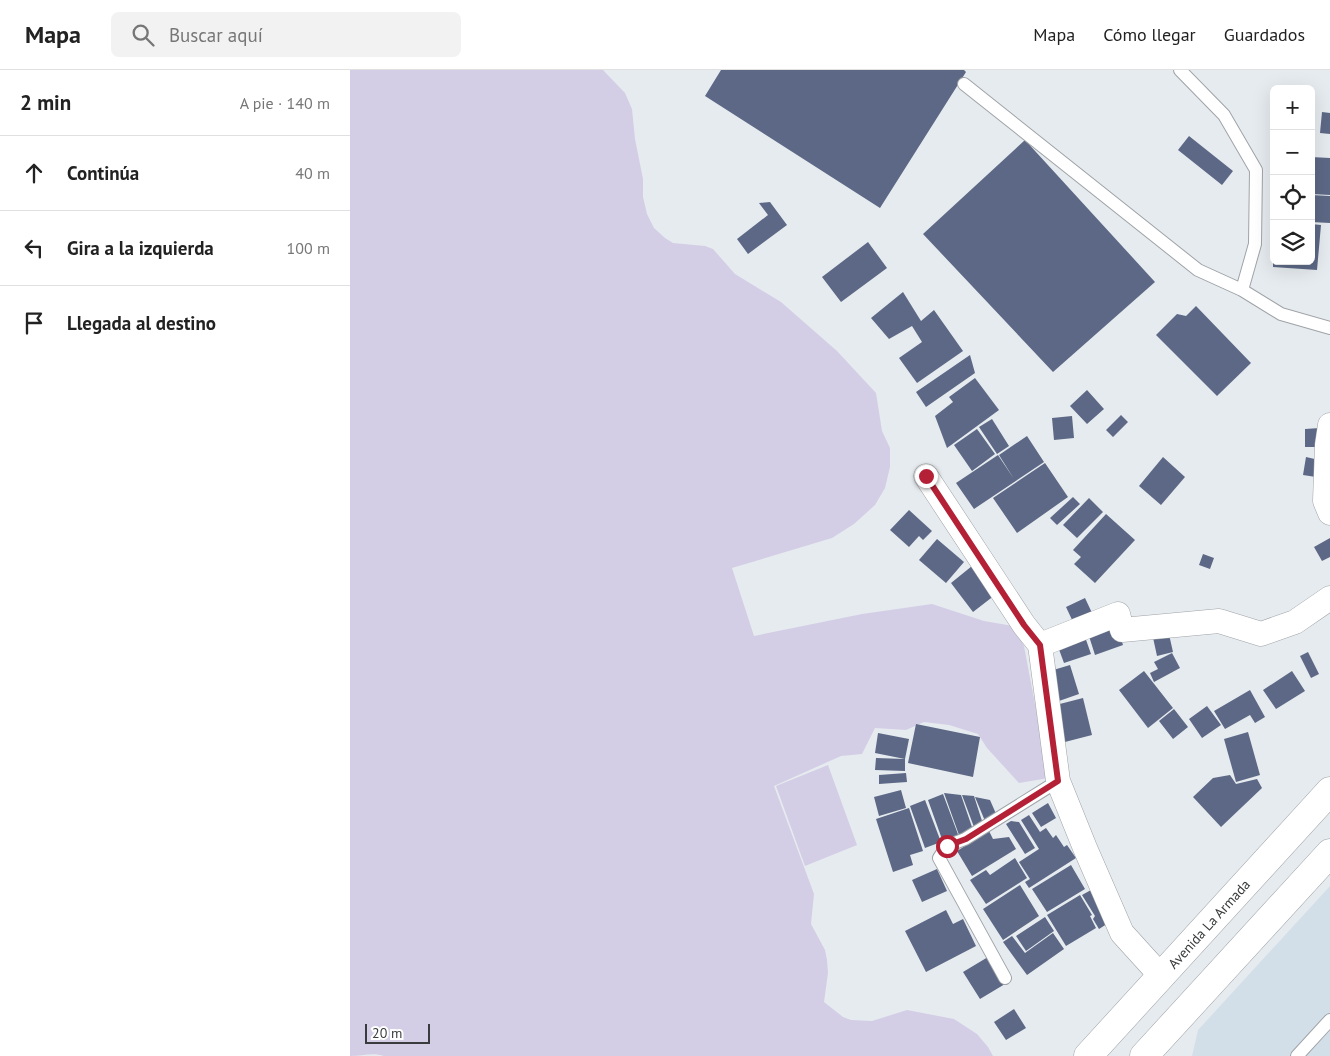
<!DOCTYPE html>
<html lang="es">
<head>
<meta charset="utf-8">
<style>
	body { margin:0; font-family:"PT Sans",sans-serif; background:#f2f2f2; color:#222 }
	.controls { position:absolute; right:15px; top:15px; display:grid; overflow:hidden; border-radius:8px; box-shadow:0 5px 20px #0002 }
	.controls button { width:45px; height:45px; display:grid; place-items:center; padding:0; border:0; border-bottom:1px solid #e0e0e0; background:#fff; color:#222; font:25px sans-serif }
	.scale { position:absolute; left:15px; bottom:12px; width:65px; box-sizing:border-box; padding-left:5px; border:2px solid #393b3c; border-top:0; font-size:14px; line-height:18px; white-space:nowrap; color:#393b3c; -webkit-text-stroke:4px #fff; paint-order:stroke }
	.stop { position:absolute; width:15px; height:15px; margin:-11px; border:4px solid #b42137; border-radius:50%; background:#fff }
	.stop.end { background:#b42137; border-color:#fff; box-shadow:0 1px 5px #0008 }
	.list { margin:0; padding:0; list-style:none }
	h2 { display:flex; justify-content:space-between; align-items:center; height:65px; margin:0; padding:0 20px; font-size:21px }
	h2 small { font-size:16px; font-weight:400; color:#767676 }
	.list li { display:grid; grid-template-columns:32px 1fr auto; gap:15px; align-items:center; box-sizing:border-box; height:75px; padding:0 20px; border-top:1px solid #e0e0e0 }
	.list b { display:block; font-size:19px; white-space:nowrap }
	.list em { font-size:16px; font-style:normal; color:#767676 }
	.icon { flex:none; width:28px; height:28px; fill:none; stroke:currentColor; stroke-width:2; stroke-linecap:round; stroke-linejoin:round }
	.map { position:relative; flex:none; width:980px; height:986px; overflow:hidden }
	header { display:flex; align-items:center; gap:30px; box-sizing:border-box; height:70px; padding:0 25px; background:#fff; border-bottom:1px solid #e0e0e0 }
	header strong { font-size:24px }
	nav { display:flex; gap:28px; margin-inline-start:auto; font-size:18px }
	.search { width:350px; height:45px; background:#f2f2f2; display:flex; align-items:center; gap:12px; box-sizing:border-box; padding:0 18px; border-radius:8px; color:#767676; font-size:19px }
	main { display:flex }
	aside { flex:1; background:#fff }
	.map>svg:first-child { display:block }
	.built { fill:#d3dfe8 }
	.green { fill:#d3cee6 }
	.building { fill:#5c6885 }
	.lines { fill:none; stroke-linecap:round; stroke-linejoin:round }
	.lane-casing { stroke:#9fa3a7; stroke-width:14 }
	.street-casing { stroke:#9fa3a7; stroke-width:25 }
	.secondary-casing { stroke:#9fa3a7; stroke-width:29 }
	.lane { stroke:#fff; stroke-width:12 }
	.street { stroke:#fff; stroke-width:24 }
	.secondary { stroke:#fff; stroke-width:28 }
	.route { stroke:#b42137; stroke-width:6 }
	.labels { text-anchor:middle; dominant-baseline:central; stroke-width:5; stroke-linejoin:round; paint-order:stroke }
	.street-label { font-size:14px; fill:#393b3c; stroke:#fff }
</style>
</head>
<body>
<header>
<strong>Mapa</strong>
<div class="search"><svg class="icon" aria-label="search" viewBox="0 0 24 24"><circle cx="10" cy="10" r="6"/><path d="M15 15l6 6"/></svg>Buscar aquí</div>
<nav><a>Mapa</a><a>Cómo llegar</a><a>Guardados</a></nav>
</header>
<main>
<aside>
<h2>2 min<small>A pie · 140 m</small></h2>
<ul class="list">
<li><svg class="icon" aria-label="ahead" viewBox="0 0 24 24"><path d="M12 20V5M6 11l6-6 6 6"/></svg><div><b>Continúa</b></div><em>40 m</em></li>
<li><svg class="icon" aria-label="left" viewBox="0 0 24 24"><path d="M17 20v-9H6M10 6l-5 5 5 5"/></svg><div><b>Gira a la izquierda</b></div><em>100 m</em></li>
<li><svg class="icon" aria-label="arrive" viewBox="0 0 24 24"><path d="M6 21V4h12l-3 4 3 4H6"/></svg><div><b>Llegada al destino</b></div></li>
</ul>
</aside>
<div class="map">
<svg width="980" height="986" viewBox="0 0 980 986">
	<rect width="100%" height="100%" fill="#e6ebef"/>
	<!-- built -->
	<path class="built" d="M980 816V986H842L848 960Z"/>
	<!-- green -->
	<path class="green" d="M0 0H253L275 23 282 39 285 69 293 109V127L297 144 304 158 315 168 323 173 355 176 363 179 385 204 431 232 487 281 526 323 532 361 540 378V397L535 418 525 435 504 454 482 468 382 498 404 566 512 544 582 534 634 551 663 556 674 576 699 708 669 713 637 678 628 664 599 655 574 652 556 660 525 658 512 684 491 686 424 716 464 824 461 854 475 880 477 890 478 903 474 932 493 947 501 950 522 951 557 940 604 949 627 964 638 977 643 986H34C23 982 12 986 0 986Z
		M478 695 507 775 455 796 426 716Z"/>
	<!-- building -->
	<path class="building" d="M371 0H614L616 2 530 138 355 26Z
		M972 42 980 43V64L970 63Z
		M839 66 883 101 872 115 828 80Z
		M675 70 805 212 703 302 573 164Z
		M961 87 980 88V125L961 124Z
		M961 125 980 126V153L961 152Z
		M420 132 437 155 398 184 387 169 418 145 409 133Z
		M961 154 971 155 967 200 923 197V191H961Z
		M518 172 537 198 491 232 472 207Z
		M553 222 571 251 584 240 613 281 567 313 549 288 572 272 562 256 539 269 521 248Z
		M846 236 901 293 867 326 806 265 827 244 836 246Z
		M620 285 625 303 576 337 566 322Z
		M625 308 649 340 597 378 585 346 603 332 599 327Z
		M737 320 754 339 737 354 720 336Z
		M771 345 778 352 763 367 756 360Z
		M722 346 724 368 704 370 702 348Z
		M642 349 659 376 647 384 629 357Z
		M970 358V377H955V359Z
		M627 359 645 384 622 401 604 375Z
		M677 366 694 392 624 439 606 413 648 385 664 409 649 385Z
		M813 387 835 407 811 435 789 416Z
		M956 387 969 390 966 407 953 405Z
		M695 393 718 427 667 463 643 428Z
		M723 427 730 434 707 455 700 448Z
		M739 428 753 442 727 468 713 455Z
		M559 440 582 461 573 470 569 466 559 477 540 460Z
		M756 444 785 470 745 513 724 494 731 487 723 480Z
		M980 468V487L972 491 964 477Z
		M587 469 614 492 596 513 569 490Z
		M853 484 864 488 860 499 849 495Z
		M622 496 645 525 623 542 601 513Z
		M735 528 743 545 724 554 716 537Z
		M766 553 773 575 745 585 738 563Z
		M818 560 823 582 807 586 802 563Z
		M734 564 741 584 714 593 707 574Z
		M958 582 969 604 961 608 950 586Z
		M822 583 830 598 804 612 800 603 808 599 804 592Z
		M720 595 729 624 709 631 700 601Z
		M794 601 823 638 798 658 769 620Z
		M942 601 955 621 926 639 913 620Z
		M900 620 915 647 905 653 900 645 875 659 864 641Z
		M733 628 742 665 711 673 702 636Z
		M857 636 871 655 852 668 839 649Z
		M824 639 838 657 823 669 809 651Z
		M566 654 630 667 623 707 558 693Z
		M898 662 910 705 886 712 874 669Z
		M528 663 559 669 555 689 525 683Z
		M526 688 555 689V701L525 700Z
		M556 703 557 712 529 714V705Z
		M880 705 886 714 907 709 912 718 871 757 843 727 863 708Z
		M551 720 556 738 529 746 524 727Z
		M594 723 611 725 623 760 609 765Z
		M593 724 609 767 593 772 578 730Z
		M612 725 624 726 633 754 624 757Z
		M625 727 640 730 647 746 635 751Z
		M575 730 591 772 575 778 560 736Z
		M698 733 706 748 691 757 682 743Z
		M559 738 573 781 560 785 563 795 543 802 526 749Z
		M679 745 690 762 696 758 703 768 706 765 714 777 717 775 726 788 679 818 675 812 680 809 669 792 689 779 671 750Z
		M661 751 669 752 685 778 675 784 656 754Z
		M639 761 643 769 659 767 666 779 622 806 607 781Z
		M665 788 677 808 636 834 620 810 636 800 640 805Z
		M721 795 735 819 697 842 682 819Z
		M587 799 597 821 572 832 562 810Z
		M670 815 689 846 653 870 633 839Z
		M741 820 760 852 749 859 743 849 745 846 732 825Z
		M730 825 742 845 740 846 746 858 716 876 697 845Z
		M596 840 603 854 613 849 626 876 576 902 555 861Z
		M695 847 704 861 676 881 666 866Z
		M703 863 714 879 677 905 653 872 662 866 675 883Z
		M638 887 655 914 630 929 613 902Z
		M664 939 676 958 656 970 644 952Z"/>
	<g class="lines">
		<defs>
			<path id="lane" d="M830 0 874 45 906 100 905 174 892 220
				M614 14 848 200 892 220 931 244 980 258
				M655 908 589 788 597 776 615 769 708 711
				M947 986 980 950"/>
			<path id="street" d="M980 355 977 375 975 431 980 443
				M576 406 674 555 690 575 708 711 735 778 772 863 811 906
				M690 575 768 544 772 560 869 551 911 564 945 552 980 528"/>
			<path id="secondary" d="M738 986 980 721
				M794 986 980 783"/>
		</defs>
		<!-- lane casing -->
		<use href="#lane" class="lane-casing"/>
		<!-- street casing -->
		<use href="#street" class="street-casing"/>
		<!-- secondary casing -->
		<use href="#secondary" class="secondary-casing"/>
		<!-- lane -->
		<use href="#lane" class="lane"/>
		<!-- street -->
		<use href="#street" class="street"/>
		<!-- secondary -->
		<use href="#secondary" class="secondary"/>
	</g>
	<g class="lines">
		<!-- route -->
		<path class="route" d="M576 406 674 555 690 575 708 711 616 769 597 776"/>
	</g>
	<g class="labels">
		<!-- street labels -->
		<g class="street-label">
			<text transform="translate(859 854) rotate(-48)">Avenida La Armada</text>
		</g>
	</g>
</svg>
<div class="controls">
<button>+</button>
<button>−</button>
<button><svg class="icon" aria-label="locate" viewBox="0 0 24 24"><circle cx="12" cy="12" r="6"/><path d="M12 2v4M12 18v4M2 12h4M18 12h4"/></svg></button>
<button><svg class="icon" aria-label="layers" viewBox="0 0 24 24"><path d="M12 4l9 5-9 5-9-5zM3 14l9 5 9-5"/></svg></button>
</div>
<div class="scale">20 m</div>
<div class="stop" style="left:597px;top:776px"></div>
<div class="stop end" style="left:576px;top:406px"></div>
</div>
</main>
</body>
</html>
